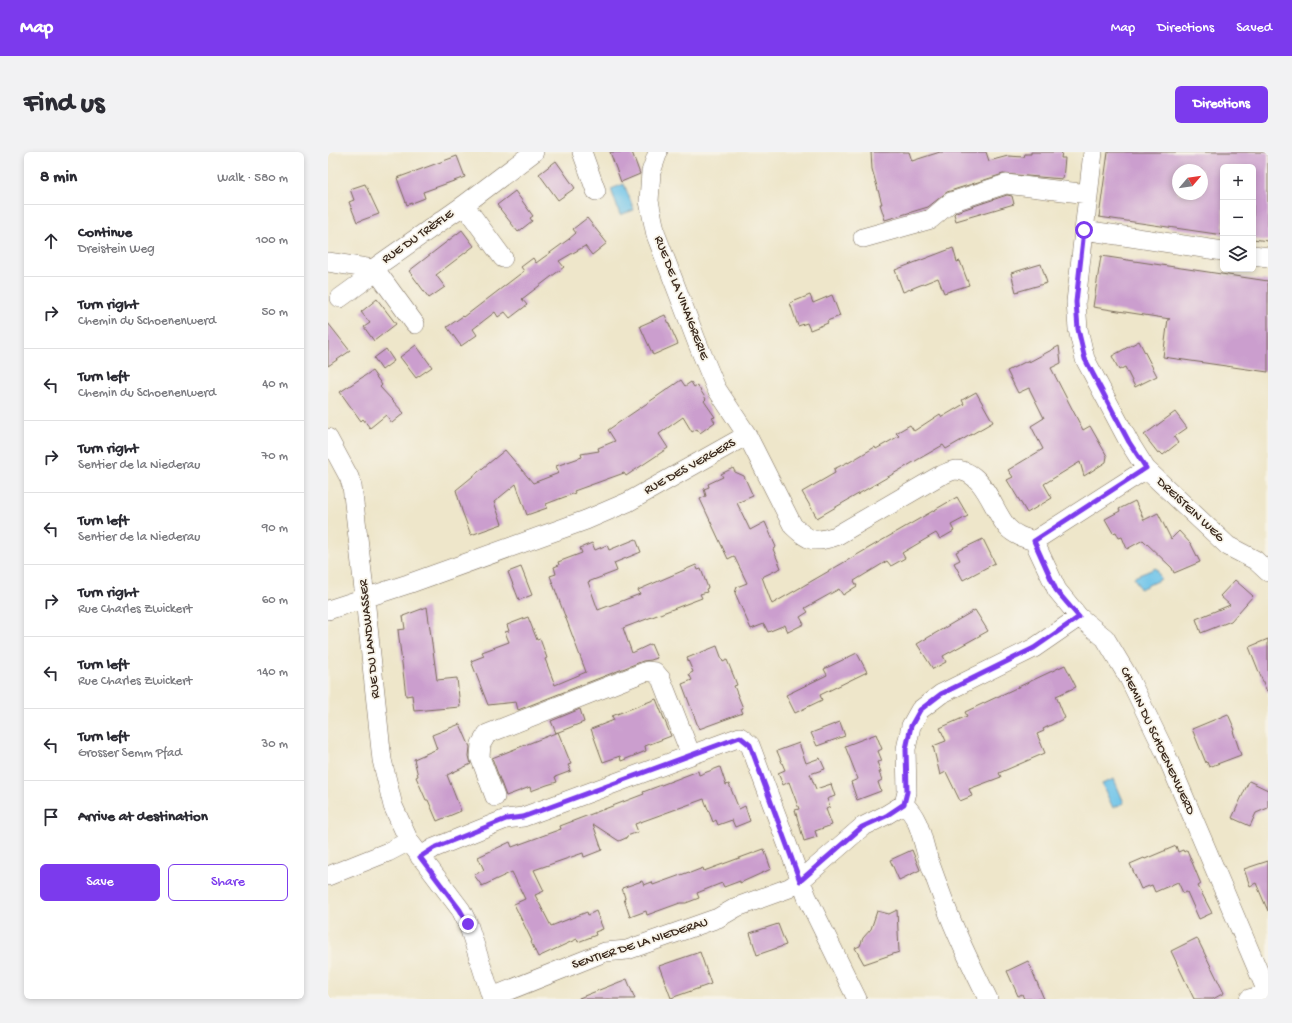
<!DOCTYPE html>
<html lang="en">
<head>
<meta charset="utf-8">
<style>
	body { margin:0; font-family:"Gochi Hand",sans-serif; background:#f2f2f3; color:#2b2b33 }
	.controls { position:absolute; right:12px; top:12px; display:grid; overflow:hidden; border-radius:6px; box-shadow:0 2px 6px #0003 }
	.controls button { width:36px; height:36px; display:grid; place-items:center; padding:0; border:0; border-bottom:1px solid #e1e1e2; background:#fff; color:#2b2b33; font:20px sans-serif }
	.compass { position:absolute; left:844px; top:12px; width:36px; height:36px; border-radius:50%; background:#fff; box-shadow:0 2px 6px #0003; rotate:61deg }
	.stop { position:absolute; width:12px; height:12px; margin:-9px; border:3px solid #7c3aed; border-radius:50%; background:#fff }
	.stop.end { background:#7c3aed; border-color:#fff; box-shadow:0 1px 4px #0008 }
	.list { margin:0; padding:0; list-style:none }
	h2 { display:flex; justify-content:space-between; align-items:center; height:52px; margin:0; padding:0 16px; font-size:17px }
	h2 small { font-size:13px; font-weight:400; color:#7c7c81 }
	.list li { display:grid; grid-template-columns:26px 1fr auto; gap:12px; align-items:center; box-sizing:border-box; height:72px; padding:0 16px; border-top:1px solid #e1e1e2 }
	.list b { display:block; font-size:15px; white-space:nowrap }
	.list p { margin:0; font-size:13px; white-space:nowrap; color:#7c7c81 }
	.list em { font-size:13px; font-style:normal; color:#7c7c81 }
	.actions { display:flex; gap:8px; padding:12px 16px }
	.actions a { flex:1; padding:9px 0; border:1px solid #7c3aed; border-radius:6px; text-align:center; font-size:14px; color:#7c3aed }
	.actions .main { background:#7c3aed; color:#fff }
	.icon { flex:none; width:22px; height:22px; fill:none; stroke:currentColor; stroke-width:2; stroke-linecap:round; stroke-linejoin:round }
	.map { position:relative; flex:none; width:940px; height:847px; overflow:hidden; border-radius:6px }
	header { display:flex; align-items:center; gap:24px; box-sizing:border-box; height:56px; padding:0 20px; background:#7c3aed; color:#fff }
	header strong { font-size:19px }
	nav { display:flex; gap:22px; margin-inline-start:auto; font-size:14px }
	.intro { display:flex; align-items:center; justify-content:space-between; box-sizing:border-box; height:96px; padding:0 24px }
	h1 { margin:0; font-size:28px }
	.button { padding:10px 18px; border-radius:6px; background:#7c3aed; color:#fff; font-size:14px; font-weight:700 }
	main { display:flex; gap:24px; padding:0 24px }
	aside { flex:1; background:#fff; border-radius:6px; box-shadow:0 2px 6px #0003 }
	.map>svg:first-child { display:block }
	.water { fill:#6cc3e9; stroke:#547684 }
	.building { fill:#cb9ece; fill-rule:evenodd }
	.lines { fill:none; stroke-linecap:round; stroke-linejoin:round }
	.minor-casing { stroke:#7a6c5a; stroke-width:20 }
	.minor { stroke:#fff; stroke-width:19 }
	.route { stroke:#7c3aed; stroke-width:5 }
	.labels { text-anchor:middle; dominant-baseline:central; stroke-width:3.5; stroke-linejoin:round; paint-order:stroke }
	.street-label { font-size:13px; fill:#3b2a1e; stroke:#f7f3e8 }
</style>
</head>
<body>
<header>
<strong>Map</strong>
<nav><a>Map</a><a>Directions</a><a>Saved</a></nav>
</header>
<div class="intro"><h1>Find us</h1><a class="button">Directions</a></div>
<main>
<aside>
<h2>8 min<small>Walk · 580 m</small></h2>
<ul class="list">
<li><svg class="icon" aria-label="ahead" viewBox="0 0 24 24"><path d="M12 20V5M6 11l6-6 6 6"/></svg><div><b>Continue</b><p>Dreistein Weg</p></div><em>100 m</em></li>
<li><svg class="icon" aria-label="right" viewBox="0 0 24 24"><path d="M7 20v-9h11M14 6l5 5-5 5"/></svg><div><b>Turn right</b><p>Chemin du Schoenenwerd</p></div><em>50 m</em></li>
<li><svg class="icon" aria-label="left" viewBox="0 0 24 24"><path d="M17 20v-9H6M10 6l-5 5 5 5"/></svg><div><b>Turn left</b><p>Chemin du Schoenenwerd</p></div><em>40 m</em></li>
<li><svg class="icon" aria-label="right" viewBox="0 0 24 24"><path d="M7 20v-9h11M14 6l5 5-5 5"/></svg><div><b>Turn right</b><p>Sentier de la Niederau</p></div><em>70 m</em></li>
<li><svg class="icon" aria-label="left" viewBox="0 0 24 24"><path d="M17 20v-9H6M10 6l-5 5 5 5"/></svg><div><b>Turn left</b><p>Sentier de la Niederau</p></div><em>90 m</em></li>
<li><svg class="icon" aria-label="right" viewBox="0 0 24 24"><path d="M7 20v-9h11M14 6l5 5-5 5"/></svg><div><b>Turn right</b><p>Rue Charles Zwickert</p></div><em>60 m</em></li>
<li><svg class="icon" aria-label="left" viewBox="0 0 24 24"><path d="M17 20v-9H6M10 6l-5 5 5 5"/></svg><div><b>Turn left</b><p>Rue Charles Zwickert</p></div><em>140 m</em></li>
<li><svg class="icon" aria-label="left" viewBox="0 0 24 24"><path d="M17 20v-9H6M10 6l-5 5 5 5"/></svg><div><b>Turn left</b><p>Grosser Semm Pfad</p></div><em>30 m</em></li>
<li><svg class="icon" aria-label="arrive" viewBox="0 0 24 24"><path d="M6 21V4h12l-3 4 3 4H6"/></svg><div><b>Arrive at destination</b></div></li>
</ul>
<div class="actions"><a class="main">Save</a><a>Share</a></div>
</aside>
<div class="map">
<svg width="940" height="847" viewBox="0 0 940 847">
	<rect width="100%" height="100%" fill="#f7f3e8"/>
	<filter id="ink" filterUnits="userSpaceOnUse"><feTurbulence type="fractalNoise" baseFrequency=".025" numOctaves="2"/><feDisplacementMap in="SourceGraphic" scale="8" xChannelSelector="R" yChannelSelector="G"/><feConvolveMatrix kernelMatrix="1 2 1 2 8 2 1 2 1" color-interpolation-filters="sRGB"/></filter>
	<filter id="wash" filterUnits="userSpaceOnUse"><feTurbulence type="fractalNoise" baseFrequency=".012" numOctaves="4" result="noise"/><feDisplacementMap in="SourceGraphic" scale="16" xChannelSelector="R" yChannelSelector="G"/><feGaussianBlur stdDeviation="0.9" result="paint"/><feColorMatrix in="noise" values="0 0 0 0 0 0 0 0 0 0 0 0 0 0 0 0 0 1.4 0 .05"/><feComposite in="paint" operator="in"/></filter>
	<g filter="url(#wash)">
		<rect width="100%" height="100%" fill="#eee6ca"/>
		<!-- water -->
		<path class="water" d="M296 32 306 58 292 63 283 37Z
			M828 416 833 427 812 437 806 425Z
			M786 627 796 651 785 656 774 632Z"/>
		<g id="blocks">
			<!-- building -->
			<path class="building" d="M282 0H304L312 22 293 30Z
				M543 0H581L584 9 612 0H658L661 9 680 4 696 5 697 2H703V0H734L733 6H737L735 27 675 22 619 40 600 55 557 68 552 52H554L544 17Z
				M780 0H940V89L925 87V15H895V83L771 65ZM850 18H874V42H850Z
				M129 4 137 25 95 40 97 46 79 53 69 26Z
				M228 9 247 36 230 48 211 22Z
				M37 32 51 62 29 70 21 50 26 48 22 37Z
				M187 39 205 64 202 66 204 69 190 80 169 53Z
				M679 43 684 44 686 52 628 69 626 62 628 60Z
				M259 66 279 91 264 103 257 94 231 109 236 115 194 147 199 153 182 166 177 160 170 165 167 160 145 177 149 183 133 194 119 175 135 164 136 165 196 119 193 115 205 106 208 111 241 87 248 81 245 77Z
				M134 78 146 94 108 123 117 135 101 146 81 119Z
				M625 96 629 110 632 109 641 133 616 141 610 126 575 140 567 118Z
				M773 104 940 129V220L835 205 840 167H842L765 155Z
				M713 112 719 131 688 140 683 121Z
				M482 143 485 151 504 143 512 164 499 169 500 171 482 178 479 171 470 174 462 151Z
				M49 147 68 172 46 189 36 175 42 171 33 160Z
				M337 163 350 192 325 203 312 174Z
				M0 171 22 199 0 214Z
				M811 189 829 224 807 235 797 215 791 218 784 204Z
				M88 193 104 215 88 226 72 205Z
				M731 194 733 211 723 216 755 278 762 274 779 304 778 310 756 324 752 310 716 332 724 346 699 361 679 328 685 325 680 318 715 297 703 274 716 266 701 236 690 241 679 219 701 208V210Z
				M58 197 66 209 54 218 46 206Z
				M44 219 54 233 52 235 76 261 64 271 58 263 42 276 35 267 33 269 12 240Z
				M353 228 357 234 363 230 366 235 369 233 378 247 376 249 387 265 384 266 387 270 372 281 369 277 364 280 355 265 331 282 340 296 298 324 296 321 246 339 247 341 218 352 219 356 199 363 188 332 166 350 174 372 143 383 134 359 128 338 177 298 205 331 231 321 228 314 254 305 253 302 271 299 270 296 287 289 280 278Z
				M648 240 665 270 618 297 615 293 489 366 474 340 507 321 506 317 520 310V311L547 295 548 297 571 284 568 281 582 273 586 279 612 262 614 265 636 252 634 248Z
				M847 260 859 276 846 285 850 291 835 303 832 300 830 301 816 283Z
				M405 316 407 320 416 324 425 344 409 351 422 378 437 370 448 395 445 397 453 416 434 425 444 452 629 345 640 364 623 373 626 379 612 387 608 381 574 401 577 406 563 414 559 409 526 429 529 434 515 443 511 437 477 456 480 460 472 465 476 472 460 480 457 473 440 480 436 472 423 477 407 441 409 435 419 431 406 404 400 407 372 347 378 344 376 337 381 335 380 332 395 325 393 322Z
				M807 349 816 368 830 361 843 387 851 379 863 392 872 410 846 421 844 416 815 388 799 397 794 385 791 386 788 380 785 381 777 367 792 359 791 357Z
				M308 387 313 400 286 411 289 419 260 430 270 458 312 442 310 438 368 413 370 418 373 417 380 436 378 437 379 440 372 442 374 446 295 476 304 501 323 492 329 506 323 508 315 509 190 558 188 550 160 553 143 509 156 504 154 500 181 490 177 480 181 479 179 473 200 465 209 488 212 487 219 506 217 507 227 533 258 520 222 424 228 422 226 415 231 413 230 410 254 401 252 396 264 391 267 398 279 393 281 398Z
				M655 387 667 411 635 428 626 411 632 408 628 400Z
				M193 415 204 443 191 448 180 420Z
				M907 428 925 444 903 469 873 481 868 467 902 453 892 444Z
				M99 455 109 528 129 526 132 555 86 559 84 543 78 544 70 478 77 477 75 464Z
				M647 458 660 479 615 504 618 510 605 517 589 492Z
				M940 487V540H939L921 495Z
				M389 494 395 510 399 508 406 525 409 533 406 534 415 556 413 557 415 561 371 577 354 532 364 528 361 522 365 520 359 506Z
				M529 501 539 520 492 543 494 548 467 561 458 543 499 523 496 517Z
				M737 513 748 535 728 544 737 566 715 577 716 579 709 582 717 601 671 621 673 625 641 637 644 644 632 649 618 620 612 623 605 594 618 589 612 576 639 564 637 560Z
				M328 547 343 584 317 594 318 599 293 609 292 604 275 610 263 577 286 568 284 564Z
				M252 557 256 570 228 581 223 569Z
				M900 562 907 578 905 579 913 603 881 615 879 610 878 611 864 577Z
				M512 570 517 584 489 594 483 581Z
				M132 572 142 595 141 604 143 612 119 623 133 659 109 669 100 648H98L88 625 90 624 86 607 109 597 104 583Z
				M230 580 243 612 240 613 243 619 227 625 229 630 219 633 203 639 202 635 178 644 164 606Z
				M548 582 554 597 550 599 554 609 549 610 553 620H551L554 628 550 630 553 639 529 648 523 630 530 627 517 594Z
				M471 591 478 611 492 606 497 617 482 622 488 637 503 632 507 644 499 647 502 655 498 657 504 673 487 679 489 685 476 689 467 658 471 657 461 630 455 633 450 621 457 618 449 599Z
				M392 615 398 633 401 632 411 657 417 654 422 669 407 675 404 668 390 673 388 668 385 670 376 647 307 672 310 680 299 684 298 686 291 689 265 672 274 698 256 705 255 701 206 718 216 739 207 743 223 774 259 760 260 763 268 759 275 777 267 780 268 783 250 790 249 787 210 805 203 790 204 789 186 752 197 747 184 720 154 734 146 723 156 718 150 705 182 690 184 695 233 677 232 674 316 642 315 640 370 619 371 623Z
				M921 629 940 638V656L928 661 922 674 904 666Z
				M848 694 850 700 855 698 856 700 859 698 873 732 870 734 884 761 871 767 859 740 855 741 850 730 827 740 824 733 813 737 802 712 816 706 817 707Z
				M436 697 443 717 412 731V729L396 735 394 731 369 741 371 746 358 751H352L319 763 318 759 302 765 296 747 297 746 294 736 314 729 316 733 324 730 325 733 361 720 362 721 375 716 376 719Z
				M584 698 592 718 571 728 562 708Z
				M940 709V759L928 731 922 734 916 717Z
				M569 758 571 800 536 812 527 796 532 794 535 786 543 777 549 759 561 762Z
				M450 772 458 793 429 803 422 781Z
				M869 786 896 841 885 847H866L843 799Z
				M372 800 383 832 343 846 331 814Z
				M700 809 716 847H696L694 842 690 844 679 819Z
				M299 827 307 847H251V846Z"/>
		</g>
	</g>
	<g filter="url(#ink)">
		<use href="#blocks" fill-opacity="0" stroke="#7a6c5a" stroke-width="1"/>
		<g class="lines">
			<defs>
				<path id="minor" d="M254 0 268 39
					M330 0 323 20 321 49 328 83 369 190 388 236 419 283
					M765 0 748 150 750 177 757 207 801 290 818 317 900 394 927 408 940 420
					M136 53 175 106
					M756 78 895 99
					M535 86 603 67 623 50 678 32 760 42
					M925 103 940 105
					M0 110 45 117 136 53 206 0
					M12 146 41 125 45 117 52 124 87 172
					M0 286 21 325 24 334 37 446 54 608 65 654 81 689
					M818 317 706 389 729 438 751 465 777 486 801 526 837 600 940 842 921 847
					M0 458 80 432 258 368 300 350 419 283 465 374C482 390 486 391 508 384L611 324C616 323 623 318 628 318 656 319 664 357 679 375 686 383 696 386 706 389
					M167 645 152 605 153 592 159 582 319 519 327 520 333 527 363 603
					M576 652C593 669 593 685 600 706 606 723 612 739 618 755 630 787 645 817 660 847
					M92 705 106 696 178 667 195 665 412 585 422 593 479 745 529 847
					M0 724 60 700 81 689 133 758 140 772 164 847
					M164 845 277 800 299 798 390 766 409 755 461 736 472 729 534 675 558 663 576 652 579 640 578 597 583 574 592 558 613 542 706 496 751 465"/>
			</defs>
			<!-- minor casing -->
			<use href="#minor" class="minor-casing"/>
			<!-- minor -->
			<use href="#minor" class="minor"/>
		</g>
	</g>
	<g class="lines" filter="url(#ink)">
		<!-- route -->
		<path class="route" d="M140 772 132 758 92 705 106 696 178 667 195 665 412 585 422 593 472 729 534 675 558 664 576 652 579 640 578 597 583 574 592 558 613 542 706 496 751 465 728 438 706 389 818 316 801 290 757 207 750 177 748 150 756 78"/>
	</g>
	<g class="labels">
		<!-- street labels -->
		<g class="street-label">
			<text transform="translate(90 85) rotate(-35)">RUE DU TRÈFLE</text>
			<text transform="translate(353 146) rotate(69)">RUE DE LA VINAIGRERIE</text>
			<text transform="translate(362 315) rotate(-29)">RUE DES VERGERS</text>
			<text transform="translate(862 358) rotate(43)">DREISTEIN WEG</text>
			<text transform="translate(42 487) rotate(-96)">RUE DU LANDWASSER</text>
			<text transform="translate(829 589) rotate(65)">CHEMIN DU SCHOENENWERD</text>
			<text transform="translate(312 792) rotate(-18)">SENTIER DE LA NIEDERAU</text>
		</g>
	</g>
</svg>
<div class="controls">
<button>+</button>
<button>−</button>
<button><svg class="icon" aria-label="layers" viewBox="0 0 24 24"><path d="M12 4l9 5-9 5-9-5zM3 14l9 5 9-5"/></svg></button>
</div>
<svg class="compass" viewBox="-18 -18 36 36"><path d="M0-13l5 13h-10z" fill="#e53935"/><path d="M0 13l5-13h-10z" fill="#7c7c81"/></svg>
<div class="stop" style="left:756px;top:78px"></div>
<div class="stop end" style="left:140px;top:772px"></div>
</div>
</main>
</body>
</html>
